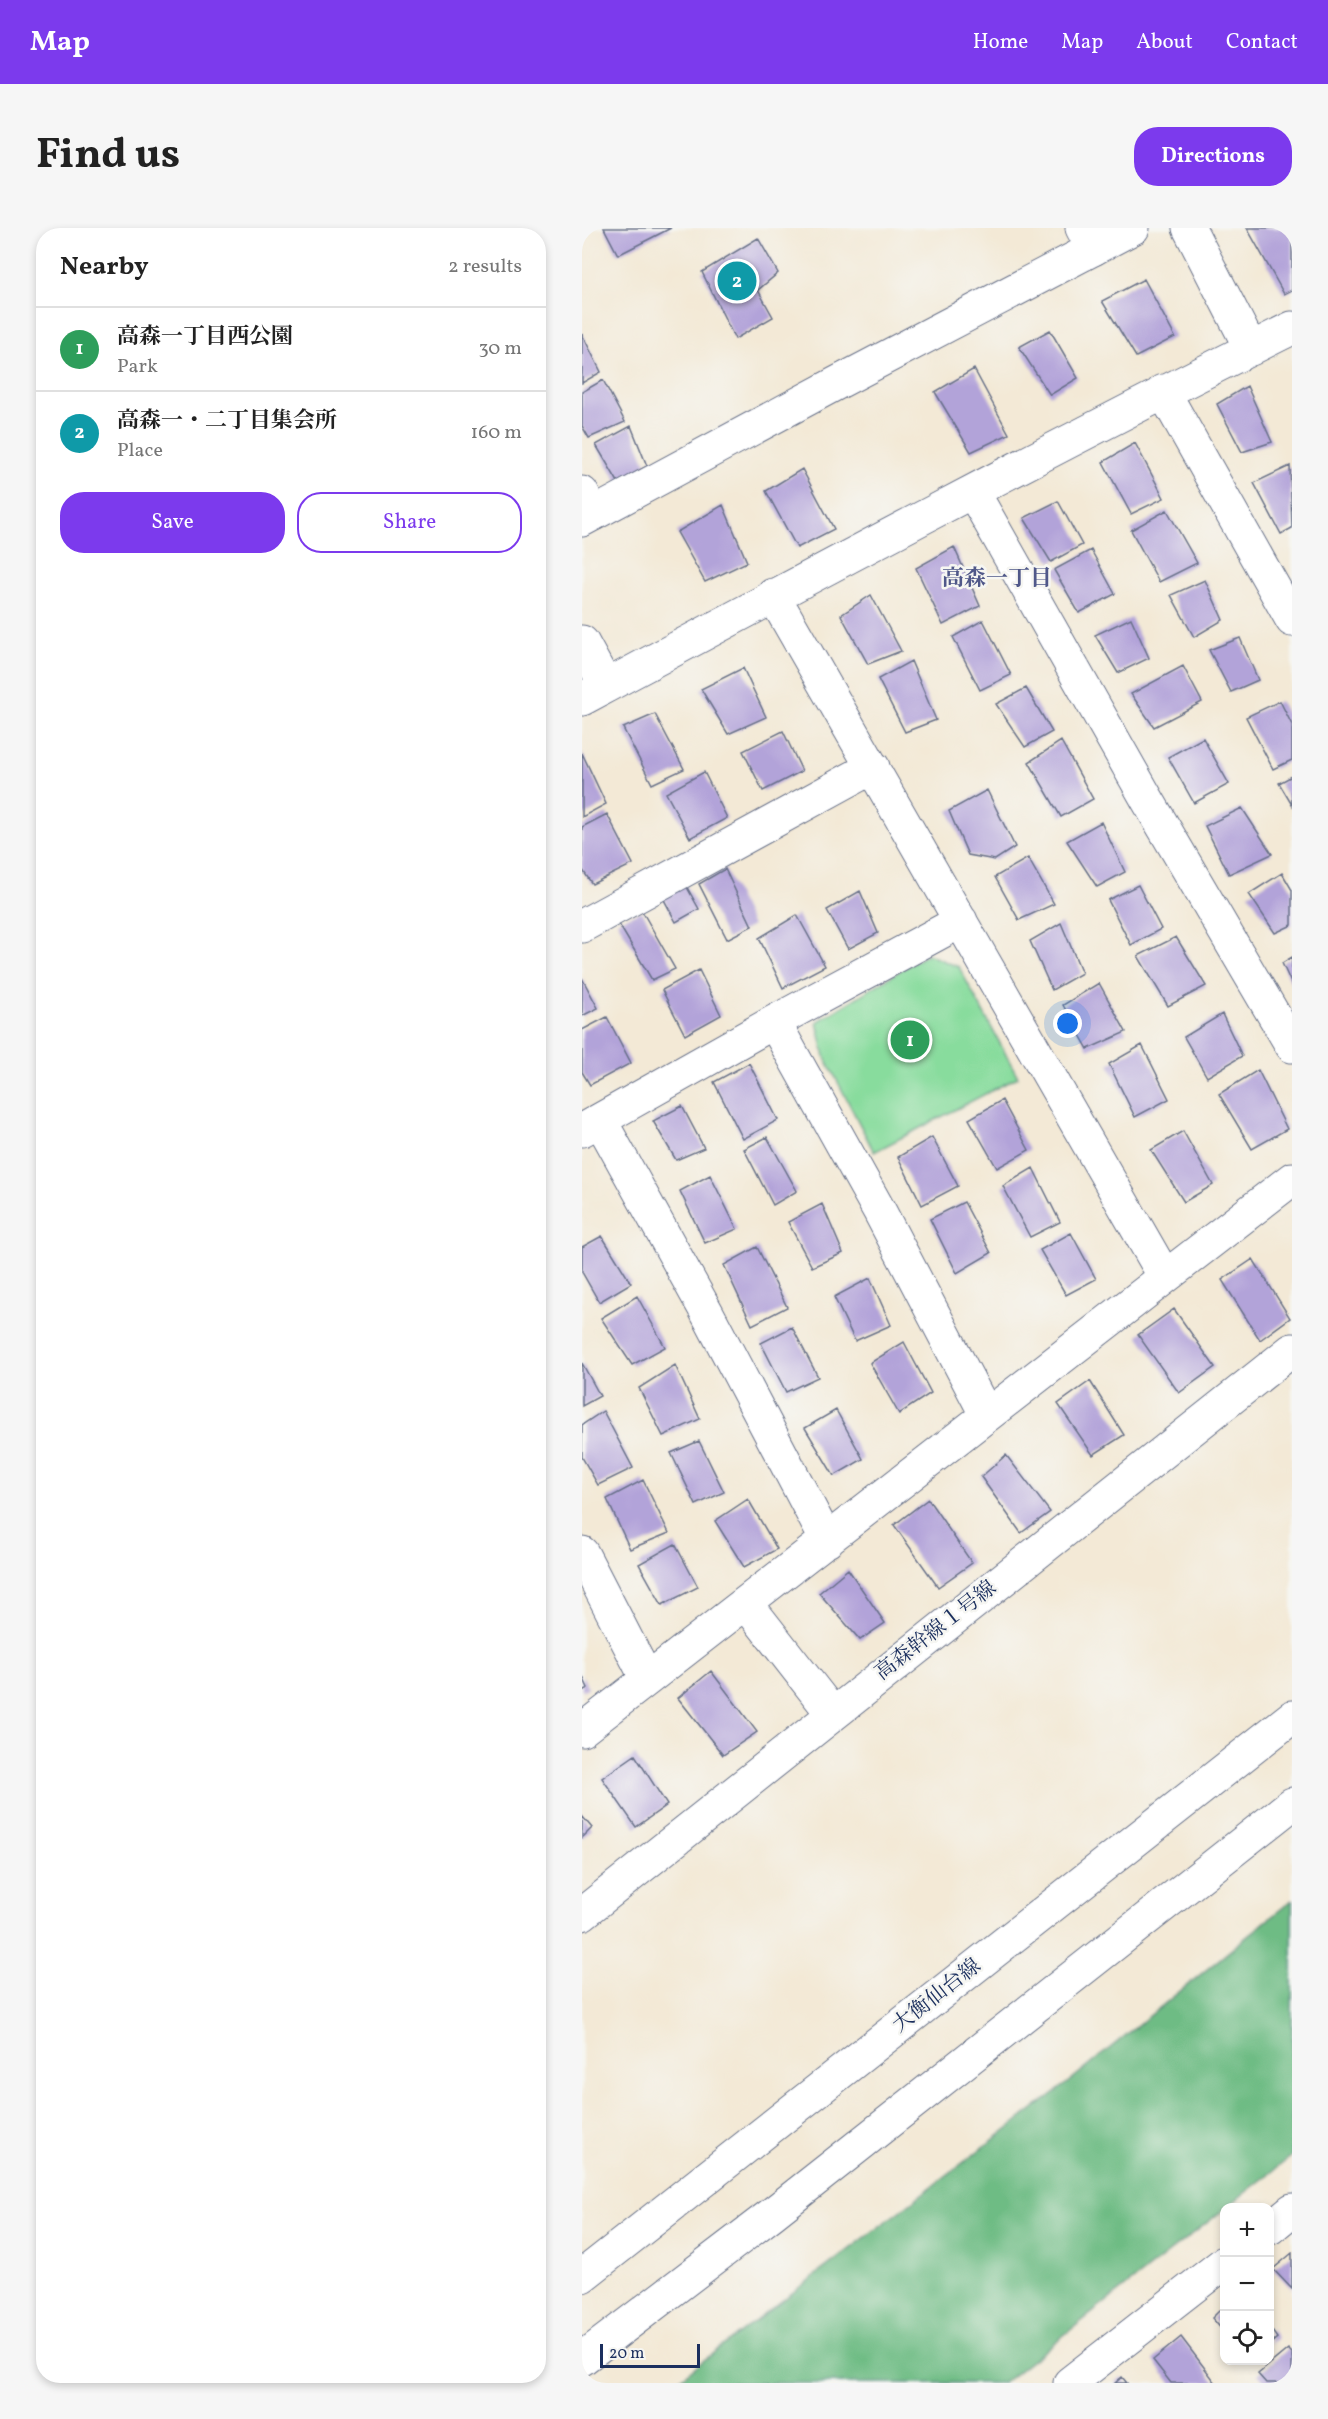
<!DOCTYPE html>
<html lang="en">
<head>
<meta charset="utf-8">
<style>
	body { margin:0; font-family:Vollkorn,"Noto Serif JP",serif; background:#f6f6f6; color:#222 }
	.controls { position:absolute; right:18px; bottom:18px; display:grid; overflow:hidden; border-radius:12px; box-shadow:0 3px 9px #0003 }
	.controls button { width:54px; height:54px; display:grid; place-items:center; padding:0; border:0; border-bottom:2px solid #e0e0e0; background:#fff; color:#222; font:30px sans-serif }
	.scale { position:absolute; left:18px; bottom:15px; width:100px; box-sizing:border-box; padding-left:6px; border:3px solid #1b2f5e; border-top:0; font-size:16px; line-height:21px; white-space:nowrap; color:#1b2f5e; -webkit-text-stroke:4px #f6f6f2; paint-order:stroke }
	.you { position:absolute; left:486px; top:796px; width:21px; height:21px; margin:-15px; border:4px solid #fff; border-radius:50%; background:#1a73e8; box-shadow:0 0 0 9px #1a73e833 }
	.badge { display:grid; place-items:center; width:39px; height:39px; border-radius:50%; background:#7c3aed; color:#fff; font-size:20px; font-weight:700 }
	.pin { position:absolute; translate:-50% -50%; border:3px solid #fff; box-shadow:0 2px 6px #0006 }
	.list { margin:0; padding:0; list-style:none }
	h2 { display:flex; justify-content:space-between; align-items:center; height:78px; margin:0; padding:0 24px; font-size:26px }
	h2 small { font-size:20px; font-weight:400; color:#767676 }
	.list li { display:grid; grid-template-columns:39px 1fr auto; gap:18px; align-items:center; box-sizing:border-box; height:84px; padding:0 24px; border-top:2px solid #e0e0e0 }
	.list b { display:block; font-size:22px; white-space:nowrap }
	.list p { margin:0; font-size:20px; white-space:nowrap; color:#767676 }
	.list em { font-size:20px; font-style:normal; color:#767676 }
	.actions { display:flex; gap:12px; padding:18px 24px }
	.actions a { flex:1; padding:14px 0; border:2px solid #7c3aed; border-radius:24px; text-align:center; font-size:21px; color:#7c3aed }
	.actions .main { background:#7c3aed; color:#fff }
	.icon { flex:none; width:33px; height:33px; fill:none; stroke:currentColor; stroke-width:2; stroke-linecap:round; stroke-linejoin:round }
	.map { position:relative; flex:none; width:710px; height:2155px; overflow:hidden; border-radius:24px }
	header { display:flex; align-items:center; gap:36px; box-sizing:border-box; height:84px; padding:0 30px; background:#7c3aed; color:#fff }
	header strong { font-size:28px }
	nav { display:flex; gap:33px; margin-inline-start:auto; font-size:21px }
	.intro { display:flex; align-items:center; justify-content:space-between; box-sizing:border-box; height:144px; padding:0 36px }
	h1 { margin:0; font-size:42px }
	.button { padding:15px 27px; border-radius:24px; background:#7c3aed; color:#fff; font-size:21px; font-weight:700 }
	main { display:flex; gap:36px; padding:0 36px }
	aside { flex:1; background:#fff; border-radius:24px; box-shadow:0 3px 9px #0003 }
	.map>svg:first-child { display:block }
	.green { fill:#88dc9d; stroke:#52867e; stroke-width:1.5 }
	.forest { fill:#6ebc84; stroke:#447671; stroke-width:1.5 }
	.building { fill:#b2a3d9 }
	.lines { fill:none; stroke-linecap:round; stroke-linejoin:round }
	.street-casing { stroke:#677088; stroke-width:35 }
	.secondary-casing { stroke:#677088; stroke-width:35 }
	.street { stroke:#fff; stroke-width:33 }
	.secondary { stroke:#fff; stroke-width:33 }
	.labels { text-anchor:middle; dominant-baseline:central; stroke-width:5; stroke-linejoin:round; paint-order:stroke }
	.street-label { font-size:21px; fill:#1b2f5e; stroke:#f6f6f2 }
	.neighbourhood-label { font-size:22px; font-weight:bold; fill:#505889; stroke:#f6f6f2 }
</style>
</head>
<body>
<header>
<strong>Map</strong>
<nav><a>Home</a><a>Map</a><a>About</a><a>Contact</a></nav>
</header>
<div class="intro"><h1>Find us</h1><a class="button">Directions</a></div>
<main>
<aside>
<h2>Nearby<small>2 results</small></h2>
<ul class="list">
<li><span class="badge" style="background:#2e9e5b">1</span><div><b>高森一丁目西公園</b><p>Park</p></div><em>30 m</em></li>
<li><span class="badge" style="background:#0f9aa8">2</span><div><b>高森一・二丁目集会所</b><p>Place</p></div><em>160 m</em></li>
</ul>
<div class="actions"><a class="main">Save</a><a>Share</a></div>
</aside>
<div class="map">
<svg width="710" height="2155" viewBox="0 0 710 2155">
	<rect width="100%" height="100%" fill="#f6f6f2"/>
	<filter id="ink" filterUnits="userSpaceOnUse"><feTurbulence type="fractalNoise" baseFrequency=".0167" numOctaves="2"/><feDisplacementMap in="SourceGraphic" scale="12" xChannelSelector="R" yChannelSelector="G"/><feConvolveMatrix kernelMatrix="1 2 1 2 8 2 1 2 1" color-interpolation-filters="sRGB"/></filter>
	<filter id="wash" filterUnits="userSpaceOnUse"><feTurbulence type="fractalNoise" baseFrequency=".008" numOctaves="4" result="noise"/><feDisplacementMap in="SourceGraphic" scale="24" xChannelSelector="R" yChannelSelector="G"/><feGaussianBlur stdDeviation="1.35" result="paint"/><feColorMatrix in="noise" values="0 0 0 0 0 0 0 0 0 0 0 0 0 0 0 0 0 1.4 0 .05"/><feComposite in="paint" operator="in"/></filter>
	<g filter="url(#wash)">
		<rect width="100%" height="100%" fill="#f3e9d6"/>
		<!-- green -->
		<path class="green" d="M345 726 377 739 436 849 292 924 243 829 235 794Z"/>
		<!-- forest -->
		<path class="forest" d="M710 1672V1928L421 2155H92L479 1860Z"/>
		<g id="blocks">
			<!-- building -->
			<path class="building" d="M22 0H89L36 27Z
				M665 0H710V62L702 66Z
				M176 10 196 45 176 62 191 89 153 111 120 44Z
				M562 51 593 109 554 129 520 73Z
				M468 102 496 150 468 167 437 119Z
				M0 106 19 144 0 155Z
				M392 141 427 206 389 224 353 164Z
				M21 152 43 194 7 210 0 198V164Z
				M665 158 690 214 660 224 635 176Z
				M49 198 65 238 36 254 14 217Z
				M553 215 582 270 549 286 521 234Z
				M708 238 710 300 699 306 672 255Z
				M220 241 252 301 215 320 184 263Z
				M476 273 500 317 469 334 442 290Z
				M141 277 165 334 123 354 95 304Z
				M585 282 615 335 577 354 549 302Z
				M372 319 398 378 361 397 334 340Z
				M509 322 533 366 497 385 472 342Z
				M623 352 641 392 612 409 589 367Z
				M289 367 319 423 286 436 259 387Z
				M549 390 567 430 536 445 513 407Z
				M401 392 429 447 398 462 371 409Z
				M658 410 676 452 649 464 627 422Z
				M329 433 354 492 323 504 296 451Z
				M601 438 620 474 572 499 549 466Z
				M161 440 184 489 146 506 119 461Z
				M444 460 470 504 443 519 414 476Z
				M698 473 710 497V532L691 541 664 489Z
				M73 486 102 541 70 556 41 500Z
				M201 503 220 543 181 563 161 523Z
				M621 510 647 556 612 575 586 529Z
				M479 513 511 571 479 589 447 534Z
				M0 525 24 576 0 589Z
				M122 544 145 590 108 610 84 565Z
				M710 548V577L697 555Z
				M405 562 433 619 413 632 386 627 367 583Z
				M660 580 690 626 647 646 623 598Z
				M25 586 51 636 10 656 0 641V599Z
				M519 594 543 644 515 659 485 613Z
				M446 630 472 676 437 692 413 649Z
				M143 641 170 698 145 711 117 656Z
				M700 645 710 662V697L693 705 667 666Z
				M102 654 117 681 94 694 79 666Z
				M556 657 579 701 549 717 526 672Z
				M278 663 296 705 266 721 245 682Z
				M60 683 93 741 70 752 35 693Z
				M215 687 243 738 201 760 177 710Z
				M479 695 500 745 470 762 448 713Z
				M594 709 624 758 586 778 556 728Z
				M710 729V757L700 735Z
				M117 742 139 787 103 807 80 762Z
				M0 750 16 780 0 788Z
				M517 755 544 804 506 821 481 777Z
				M640 786 660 828 625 849 602 809Z
				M25 789 49 835 8 857 0 844V802Z
				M560 817 587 871 553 889 527 836Z
				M167 835 196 892 161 911 132 854Z
				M676 842 705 901 670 921 637 866Z
				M420 872 447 922 415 940 387 891Z
				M100 878 122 920 94 932 71 893Z
				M601 903 631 957 602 974 569 922Z
				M185 909 215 963 191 977 162 921Z
				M350 909 376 958 340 977 316 929Z
				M451 940 478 994 448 1009 421 958Z
				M128 947 155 1001 123 1015 98 963Z
				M382 974 409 1025 375 1045 348 991Z
				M240 976 261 1025 230 1039 206 994Z
				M489 1005 514 1051 484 1067 458 1022Z
				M20 1008 49 1055 17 1074 0 1044V1019Z
				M175 1019 205 1079 170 1097 142 1037Z
				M671 1031 708 1090 678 1112 640 1052Z
				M288 1050 309 1097 273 1113 252 1069Z
				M55 1068 83 1119 50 1137 19 1090Z
				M592 1081 633 1139 597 1165 556 1107Z
				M210 1099 236 1149 204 1164 179 1115Z
				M322 1114 349 1165 317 1186 288 1135Z
				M0 1135 18 1168 0 1178Z
				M93 1137 118 1191 81 1208 57 1160Z
				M508 1153 542 1207 511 1227 476 1176Z
				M254 1182 281 1231 252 1248 223 1200Z
				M21 1183 51 1240 16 1257 0 1229V1197Z
				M117 1213 142 1264 114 1277 89 1225Z
				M424 1227 468 1284 439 1305 399 1249Z
				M61 1252 87 1305 48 1321 25 1271Z
				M166 1271 195 1321 162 1339 133 1293Z
				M346 1271 390 1335 356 1359 312 1297Z
				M93 1316 116 1359 80 1377 57 1336Z
				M266 1341 303 1395 278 1412 237 1365Z
				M129 1443 175 1504 141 1527 96 1470Z
				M0 1447 6 1460 0 1463Z
				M53 1527 85 1577 54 1599 20 1550Z
				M0 1588 10 1600 0 1610Z
				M710 2025V2061L691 2041Z
				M642 2078V2104L630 2090Z
				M688 2100 695 2110 688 2116Z
				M599 2109 634 2155H589L571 2132Z
				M706 2121 710 2125V2155H684L676 2146Z
				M540 2149 545 2155H533Z"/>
		</g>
	</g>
	<g filter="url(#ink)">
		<use href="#blocks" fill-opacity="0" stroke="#677088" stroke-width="1.5"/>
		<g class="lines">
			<defs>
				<path id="street" d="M500 0 511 21
					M607 0 669 121
					M581 163 710 392
					M391 264 565 571 710 818
					M0 265 11 286
					M191 367 583 1049
					M0 414 24 458
					M0 471C235 345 471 219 710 100
					M0 698 291 539
					M192 794 298 984 404 1186
					M18 892 124 1083 245 1313
					M0 902 192 794 379 693
					M0 1325 65 1451
					M164 1375 250 1485
					M0 1502C237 1318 473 1134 710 951
					M688 2000 710 1982
					M488 2155 642 2035"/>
				<path id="secondary" d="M0 292 255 155 551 0
					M0 1686 710 1122
					M0 2048 710 1489
					M0 2131 190 1986 710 1576"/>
			</defs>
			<!-- street casing -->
			<use href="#street" class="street-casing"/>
			<!-- secondary casing -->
			<use href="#secondary" class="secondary-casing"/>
			<!-- street -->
			<use href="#street" class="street"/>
			<!-- secondary -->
			<use href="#secondary" class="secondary"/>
		</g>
	</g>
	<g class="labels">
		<!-- street labels -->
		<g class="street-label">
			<text transform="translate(354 1403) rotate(-38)">高森幹線１号線</text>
			<text transform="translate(355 1768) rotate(-38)">大衡仙台線</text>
		</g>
		<!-- neighbourhood labels -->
		<g class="neighbourhood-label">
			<text x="415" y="351">高森一丁目</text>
		</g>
	</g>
</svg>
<div class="controls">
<button>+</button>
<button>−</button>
<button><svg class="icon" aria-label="locate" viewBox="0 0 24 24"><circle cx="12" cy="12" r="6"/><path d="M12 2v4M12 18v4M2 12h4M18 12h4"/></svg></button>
</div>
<div class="scale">20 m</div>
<div class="you"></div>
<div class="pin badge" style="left:328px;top:812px;background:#2e9e5b">1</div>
<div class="pin badge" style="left:155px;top:53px;background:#0f9aa8">2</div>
</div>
</main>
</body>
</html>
